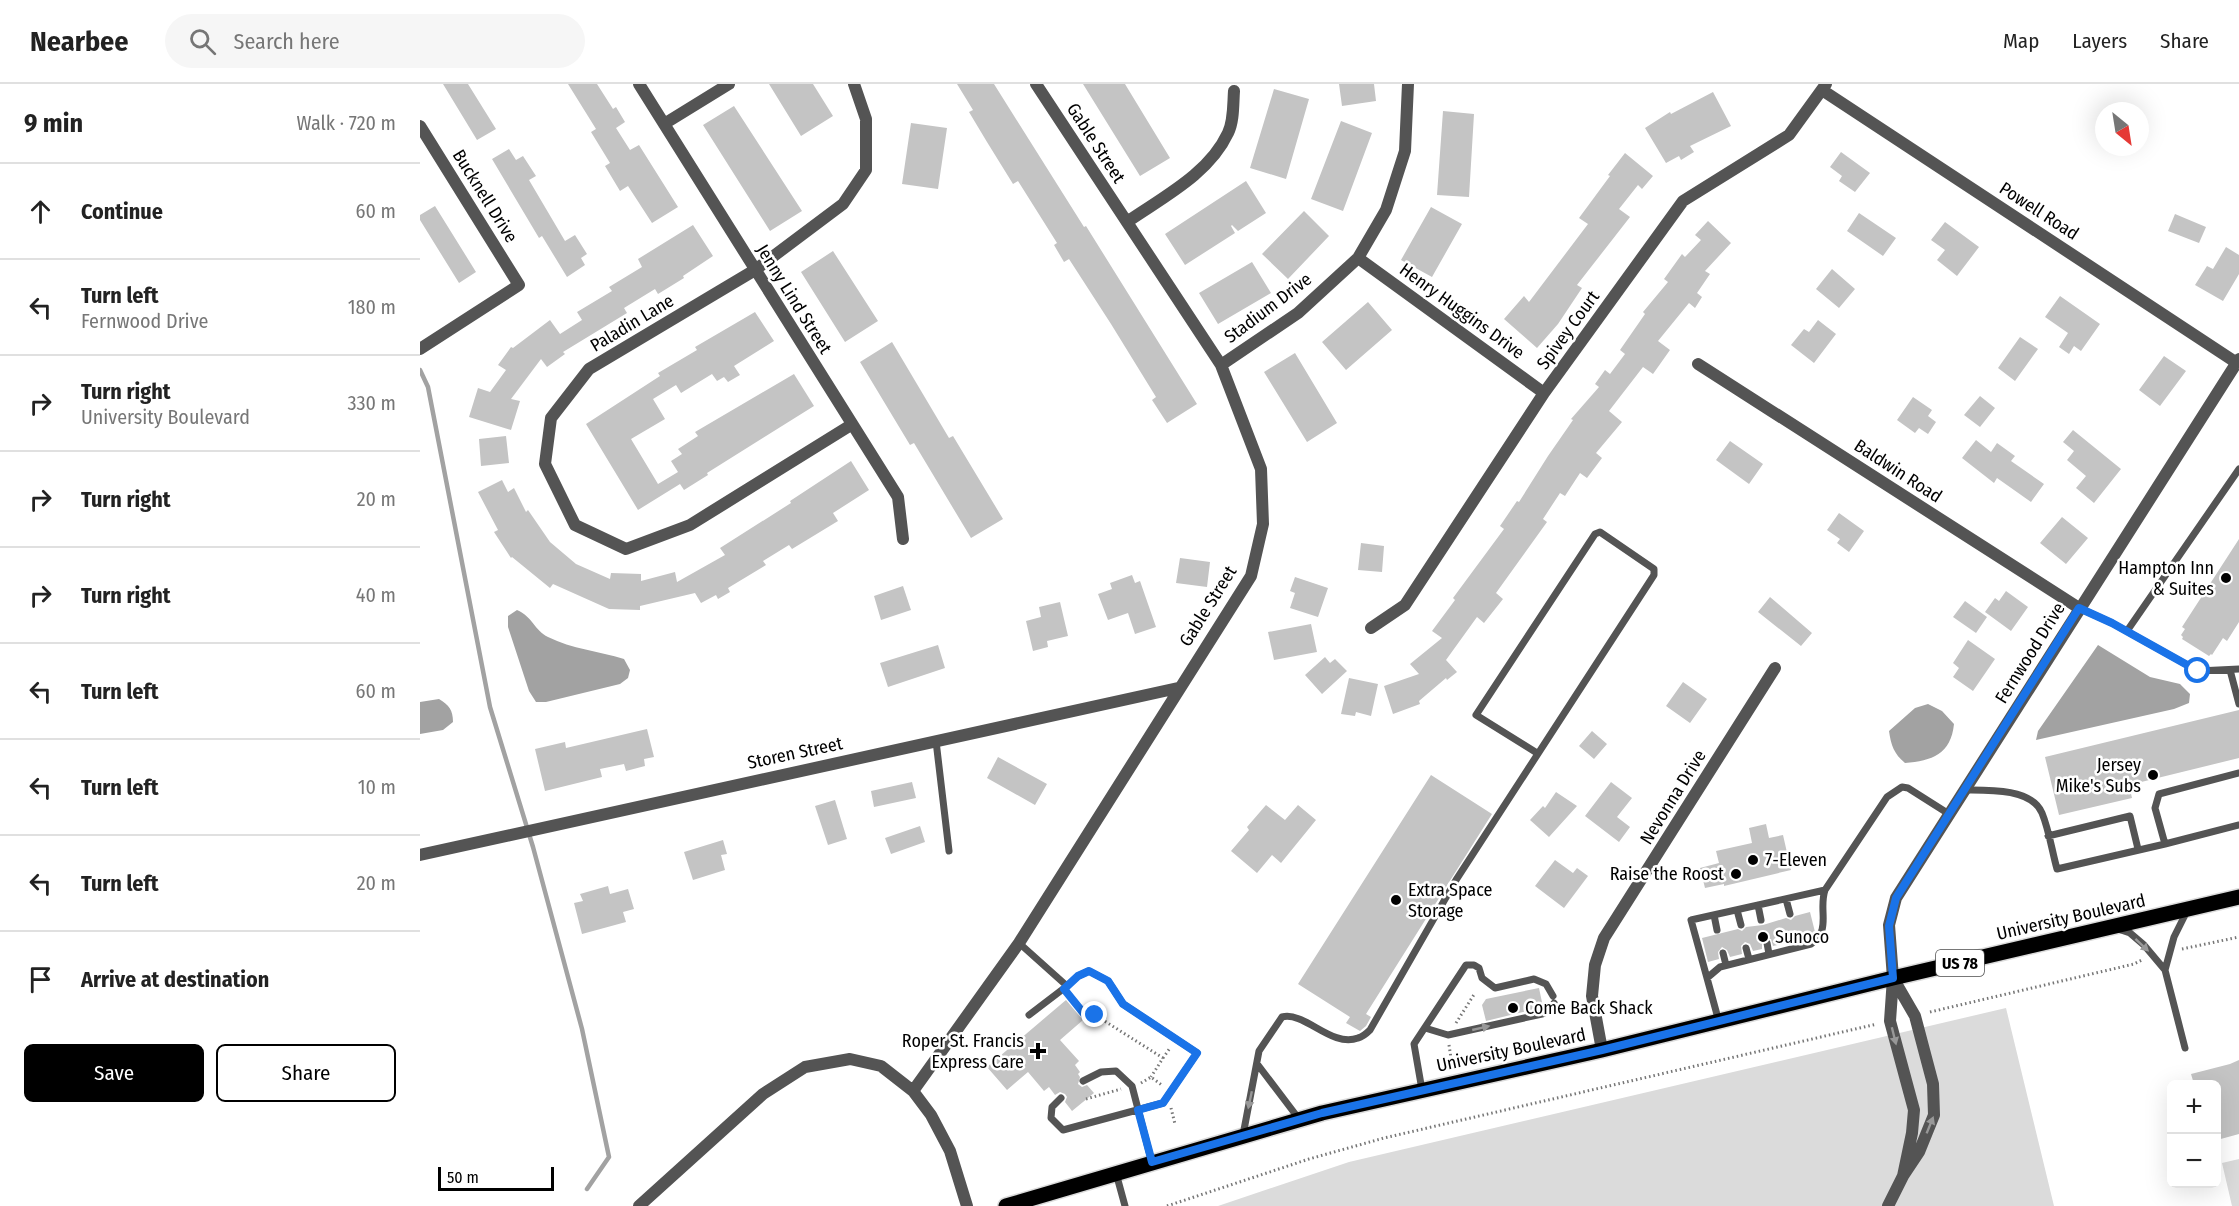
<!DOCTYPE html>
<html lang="en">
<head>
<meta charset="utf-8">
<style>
	body { margin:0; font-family:"Fira Sans Condensed",sans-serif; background:#f6f6f6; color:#222 }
	.controls { position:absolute; right:18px; bottom:18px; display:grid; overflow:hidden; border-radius:9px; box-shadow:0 6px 24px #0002 }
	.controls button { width:54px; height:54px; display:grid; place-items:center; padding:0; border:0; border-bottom:2px solid #e0e0e0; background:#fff; color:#222; font:30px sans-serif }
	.compass { position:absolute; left:1675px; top:18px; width:54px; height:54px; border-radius:50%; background:#fff; box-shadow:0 6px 24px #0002; rotate:150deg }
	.scale { position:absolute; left:18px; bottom:15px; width:116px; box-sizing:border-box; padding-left:6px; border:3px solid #000; border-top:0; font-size:16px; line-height:21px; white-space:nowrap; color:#000; -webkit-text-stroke:4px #fff; paint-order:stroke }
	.stop { position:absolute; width:18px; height:18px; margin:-14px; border:4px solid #1a73e8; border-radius:50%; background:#fff }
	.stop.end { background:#1a73e8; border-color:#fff; box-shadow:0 2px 6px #0008 }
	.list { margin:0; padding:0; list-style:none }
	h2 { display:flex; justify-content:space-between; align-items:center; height:78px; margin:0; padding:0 24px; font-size:26px }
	h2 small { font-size:20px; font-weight:400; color:#767676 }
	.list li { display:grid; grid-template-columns:39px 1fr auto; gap:18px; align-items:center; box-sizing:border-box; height:96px; padding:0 24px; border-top:2px solid #e0e0e0 }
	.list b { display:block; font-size:22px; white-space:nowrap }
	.list p { margin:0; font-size:20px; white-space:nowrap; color:#767676 }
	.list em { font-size:20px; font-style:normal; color:#767676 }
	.actions { display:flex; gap:12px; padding:18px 24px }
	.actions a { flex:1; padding:14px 0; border:2px solid #000; border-radius:9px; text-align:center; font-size:21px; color:#000 }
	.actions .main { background:#000; color:#fff }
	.icon { flex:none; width:33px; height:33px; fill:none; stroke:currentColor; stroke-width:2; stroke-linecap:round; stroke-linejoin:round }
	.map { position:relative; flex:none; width:1819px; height:1122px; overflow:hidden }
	header { display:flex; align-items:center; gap:36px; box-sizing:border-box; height:84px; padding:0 30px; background:#fff; border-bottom:2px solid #e0e0e0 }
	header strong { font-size:28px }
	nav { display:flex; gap:33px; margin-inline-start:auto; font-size:21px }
	.search { width:420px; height:54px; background:#f6f6f6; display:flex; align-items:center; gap:15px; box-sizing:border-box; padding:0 21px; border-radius:33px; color:#767676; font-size:22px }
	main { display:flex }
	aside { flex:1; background:#fff }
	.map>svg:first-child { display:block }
	.green { fill:#dbdbdb }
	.water { fill:#a2a2a2 }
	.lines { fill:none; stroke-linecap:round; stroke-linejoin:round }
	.stream { stroke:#a2a2a2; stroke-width:4.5 }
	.building { fill:#c4c4c4 }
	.primary-casing { stroke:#dbdbdb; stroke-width:18 }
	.path { stroke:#767676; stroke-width:3; stroke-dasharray:1.5 3; stroke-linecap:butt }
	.lane { stroke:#545454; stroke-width:7 }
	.street { stroke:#545454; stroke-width:12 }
	.primary { stroke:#000; stroke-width:15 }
	.oneway { fill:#989898 }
	.route { stroke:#1a73e8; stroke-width:8 }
	.poi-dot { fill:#000; stroke:#fff; stroke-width:2 }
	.labels { text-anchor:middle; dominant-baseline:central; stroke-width:5; stroke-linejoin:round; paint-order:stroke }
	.shield { fill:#fff; stroke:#4c4c4c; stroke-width:1.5 }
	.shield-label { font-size:16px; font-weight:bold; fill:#000 }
	.street-label { font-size:18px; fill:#000; stroke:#fff }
	.poi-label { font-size:18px; fill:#000; stroke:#fff; text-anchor:end }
</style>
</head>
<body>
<header>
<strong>Nearbee</strong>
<div class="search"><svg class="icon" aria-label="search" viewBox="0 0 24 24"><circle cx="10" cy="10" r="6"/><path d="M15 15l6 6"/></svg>Search here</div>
<nav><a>Map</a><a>Layers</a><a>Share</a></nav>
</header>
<main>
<aside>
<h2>9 min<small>Walk · 720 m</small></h2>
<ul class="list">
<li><svg class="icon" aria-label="ahead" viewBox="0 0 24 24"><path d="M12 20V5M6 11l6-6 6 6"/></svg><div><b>Continue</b></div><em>60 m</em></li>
<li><svg class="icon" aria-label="left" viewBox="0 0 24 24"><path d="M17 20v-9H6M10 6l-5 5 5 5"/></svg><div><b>Turn left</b><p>Fernwood Drive</p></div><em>180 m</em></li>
<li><svg class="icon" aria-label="right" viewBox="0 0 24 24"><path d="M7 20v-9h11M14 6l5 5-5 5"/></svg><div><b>Turn right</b><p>University Boulevard</p></div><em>330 m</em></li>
<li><svg class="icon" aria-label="right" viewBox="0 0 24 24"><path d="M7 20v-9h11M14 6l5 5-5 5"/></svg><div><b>Turn right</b></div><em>20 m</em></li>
<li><svg class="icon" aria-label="right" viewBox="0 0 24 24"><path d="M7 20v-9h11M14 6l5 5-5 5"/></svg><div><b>Turn right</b></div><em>40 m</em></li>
<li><svg class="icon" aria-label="left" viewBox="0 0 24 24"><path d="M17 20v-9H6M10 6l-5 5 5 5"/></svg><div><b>Turn left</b></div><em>60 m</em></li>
<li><svg class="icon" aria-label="left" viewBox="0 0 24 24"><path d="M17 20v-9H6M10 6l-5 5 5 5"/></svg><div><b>Turn left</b></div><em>10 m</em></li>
<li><svg class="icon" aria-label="left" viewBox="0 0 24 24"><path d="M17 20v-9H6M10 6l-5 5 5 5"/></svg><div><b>Turn left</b></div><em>20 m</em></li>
<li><svg class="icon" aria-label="arrive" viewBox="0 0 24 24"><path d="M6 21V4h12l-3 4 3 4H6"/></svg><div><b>Arrive at destination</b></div></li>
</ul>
<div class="actions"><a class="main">Save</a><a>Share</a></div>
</aside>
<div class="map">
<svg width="1819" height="1122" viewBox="0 0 1819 1122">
	<rect width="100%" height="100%" fill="#fff"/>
	<!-- green -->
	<path class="green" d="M1586 924 1634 1122H798L929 1078Z
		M1819 1075V1122H1812L1802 1079Z"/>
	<!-- water -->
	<path class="water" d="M97 526C112 532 115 547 128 553 152 565 179 567 204 575L210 586 208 594 200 600 126 618H116L109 607 88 543V532Z
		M1678 561 1730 593 1760 600 1770 610 1769 619 1754 625 1616 656 1618 647Z
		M19 615C29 621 33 626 33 638L23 646 0 650V618Z
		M1508 620 1522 627 1534 640C1531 670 1512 677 1485 679 1474 670 1471 661 1469 647L1495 624Z"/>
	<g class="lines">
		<!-- stream -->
		<path class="stream" d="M0 286 8 303 70 623 113 763 162 945 189 1073 167 1105"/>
	</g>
	<!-- building -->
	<path class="building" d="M23 0H48L76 45 57 56Z
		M148 0H177L193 25 196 23 205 38 196 44 210 66 219 61 258 123 232 139 208 102 200 107 185 82 190 79 171 48 176 45Z
		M349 0H393L413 32 381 52Z
		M537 0H574L664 143 666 142 777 320 747 339 732 316 736 313 691 240 649 175 644 178 634 161 637 159 598 97 593 100 567 58 549 28 553 26Z
		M663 0H705L750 74 720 92Z
		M919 0H954L956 17 922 22Z
		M854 5 889 15 866 95 830 84Z
		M1293 8 1311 42 1270 62 1274 68 1261 76 1259 72 1246 79 1225 44 1250 28 1251 30Z
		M314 22 382 127 350 147 283 41Z
		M1023 27 1054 30 1049 113 1017 111Z
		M921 37 952 49 923 127 891 115Z
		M491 39 527 44 518 105 482 100Z
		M89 65 96 76 103 72 116 92 109 96 145 157 155 151 167 170 161 174 165 181 147 193 122 152 119 154 72 75Z
		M1421 68 1450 89 1435 108 1419 97 1422 92 1410 83Z
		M1205 69 1233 92 1222 105 1218 101 1199 125 1210 133 1157 201 1162 204 1138 240 1117 264 1084 235 1104 212 1109 218 1168 140 1159 134 1190 92 1188 91Z
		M826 97 846 129 818 147 812 141 811 142 815 149 765 181 745 150Z
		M15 122 56 188 39 199 0 136V131Z
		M1011 123 1042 140 1012 193 981 176Z
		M884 127 909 152 868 195 842 170Z
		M1439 129 1476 154 1463 172 1427 147Z
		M1755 130 1786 143 1779 159 1748 147Z
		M1288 137 1311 159 1285 187 1290 190 1277 209 1282 213 1275 224 1269 219 1238 257 1250 266 1233 290 1223 283 1189 327 1202 338 1176 369 1182 374 1167 394 1160 389 1145 412 1140 409 1123 435 1127 438 1076 509 1083 515 1064 539 1057 533 1026 576 1037 588 1027 596 1026 594 999 617 1000 620 973 630 964 602 999 590 990 580 1022 554 1012 547 1035 516 1033 514 1084 445 1080 442 1097 417 1099 418 1128 372 1153 336 1151 335 1179 303 1175 300 1185 286 1190 290 1205 270 1200 266 1225 230 1223 228 1248 198 1244 195 1262 170 1265 173 1281 156 1275 151Z
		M1525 138 1559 163 1537 192 1517 176 1525 166 1511 156Z
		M273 141 293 172 263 192 264 194 238 210 235 205 204 224 207 229 143 268 145 270 127 283 121 275 91 315 100 317 91 346 49 333 58 304 70 308 86 286 78 281 91 263 93 264 130 236 140 250 162 236 157 228 192 207 189 203 222 183 218 175Z
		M1806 163 1819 171V190L1803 217 1775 201 1787 182 1793 185Z
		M413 167 458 237 425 258 381 188Z
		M832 178 851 209 798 240 779 209Z
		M1412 185 1435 205 1419 224 1396 205Z
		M1640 212 1680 240 1661 267 1654 262 1649 270 1639 263 1648 249 1625 233Z
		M948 218 972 246 926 286 902 258Z
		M335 228 354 257 314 282 320 291 308 298 304 293 297 297 292 290 261 309 256 301 233 315 245 335 211 355 238 400 258 388 251 377 262 370 258 365 278 352 275 348 374 290 394 322 287 389 288 391 264 406 260 400 218 426 166 340 240 292 238 289 277 266 275 263Z
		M1398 236 1416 250 1394 279 1371 261 1384 245 1389 248Z
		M1600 253 1618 265 1595 297 1578 284Z
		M472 258 529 354 533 352 583 435 551 454 494 359 490 361 440 278Z
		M875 269 917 339 887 358 844 288Z
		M1744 272 1766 287 1740 322 1719 306Z
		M1560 312 1575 324 1560 343 1544 331Z
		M1493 313 1512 326 1508 332 1516 338 1508 350 1499 344 1495 349 1477 336Z
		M1653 346 1701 385 1674 419 1656 404 1666 392 1647 376 1654 367 1643 358Z
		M86 352 89 379 61 382 59 355Z
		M1556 356 1571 368 1577 359 1595 372 1591 377 1624 400 1611 418 1577 394 1574 399 1542 374Z
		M1310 357 1343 380 1329 400 1296 376Z
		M431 377 449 406 413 429 418 437 372 465 369 461 343 477 346 481 308 504 310 508 298 515 296 511 281 519 275 509 220 522V526L189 525 133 500 130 504 92 473 91 474 74 448 78 446 58 408 82 396 88 408 94 404 106 428 108 426 130 458 156 480 190 495 191 489 221 490V497L255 488 257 498 305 471 300 464 371 419 370 417Z
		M1419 429 1444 447 1429 468 1417 459 1420 455 1407 446Z
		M1642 433 1668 454 1646 480 1620 459Z
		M1819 455V538L1807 557 1803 554 1792 571 1791 570 1789 572 1762 555 1763 553 1761 551 1765 545 1762 543Z
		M941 459 964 462 962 488 938 486Z
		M760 474 790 478 787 503 756 499Z
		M712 491 715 499 720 497 736 543 715 550 708 529 688 536 678 510 692 505 690 499Z
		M875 493 908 504 898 533 870 524 875 509 870 507Z
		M483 502 491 526 461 536 454 512Z
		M1586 507 1608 523 1591 547 1565 528 1575 514 1579 517Z
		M1350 513 1392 549 1381 562 1338 528Z
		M1545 517 1567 533 1556 549 1533 533Z
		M640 518 648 552 627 557 628 563 613 567 606 537 621 533 619 523Z
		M891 540 897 568 854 576 848 548Z
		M1548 556 1575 575 1553 607 1533 593 1539 584 1533 579Z
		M518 561 525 584 468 603 460 579Z
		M905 573 910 579 915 575 927 587 902 610 885 591Z
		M929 594 958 600 951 632 936 628 935 632 921 630Z
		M1263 598 1287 615 1270 639 1246 622Z
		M1819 626V674L1709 701 1712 714 1639 731 1625 673Z
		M227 645 234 673 224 675 225 682 206 687 204 680 180 685 182 693 125 707 115 665 145 658 146 664Z
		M1172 647 1187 660 1174 675 1159 662Z
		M578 673 627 700 615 721 567 694Z
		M1011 691 1072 730 946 930 951 933 946 942 940 947 926 939 930 933 878 900Z
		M492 698 496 714 454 723 451 707Z
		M1191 698 1212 714 1197 733 1210 743 1199 758 1165 732Z
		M1136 708 1157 722 1129 753 1110 736 1123 722 1125 724Z
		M415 716 427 755 408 761 395 722Z
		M846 721 865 736 878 721 896 736 861 779 852 771 837 789 811 767 829 746 827 743Z
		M1346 740 1349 754 1363 751 1371 786 1304 802V800L1285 804 1280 784 1299 779 1296 767 1332 759 1329 744Z
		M500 742 505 758 471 770 465 754Z
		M303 756 307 770 301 771 305 786 273 796 264 768Z
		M1135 776 1153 789 1157 784 1168 792 1144 824 1115 802Z
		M188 802 190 810 208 805 214 825 203 828 206 838 162 850 154 819 163 817 160 810Z
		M1390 828 1395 848 1389 854 1382 856 1379 848 1374 846 1370 850 1371 858 1353 862 1351 855 1345 854 1342 858V865L1333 867 1330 860 1325 858 1321 862 1322 870 1310 873 1307 866 1302 863 1298 868 1299 875 1288 878 1282 854 1318 845 1322 847 1326 843 1343 841 1366 834 1371 836 1375 832Z
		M1119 904 1123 923 1066 937 1062 921 1066 915Z
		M646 916 663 936 640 956 659 977 655 981 660 988 658 990 660 993 658 1000 662 1003 667 1001 674 1009 652 1027 645 1018 647 1013 645 1010 640 1008 635 1011 629 1003 624 1007 608 988 587 1006 567 983Z
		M1819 976V1050L1797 1056V1000H1774L1771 990 1810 980Z"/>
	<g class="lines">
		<defs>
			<path id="primary" d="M586 1122 902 1029 1182 966 1473 894 1819 813"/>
		</defs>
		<!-- primary casing -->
		<use href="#primary" class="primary-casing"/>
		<!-- path -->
		<path class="path" d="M1762 865 1819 853
			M650 913 669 936 675 931 743 974 731 993
			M1510 928 1714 880 1722 876
			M1036 939 1055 909
			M1029 961 1031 974
			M743 974 750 964
			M721 999 731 993 743 1002
			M666 1015 701 1005
			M751 1024 755 1040
			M747 1122 889 1075 964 1054 1457 940"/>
		<!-- lane -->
		<path class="lane" d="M1659 524 1692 539 1778 587 1819 585
			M1707 547 1819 385
			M1810 586 1819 620
			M516 657 529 767
			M1819 689 1739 710 1735 724 1745 760 1819 741
			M1544 706C1566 706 1612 704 1622 729 1629 746 1632 767 1637 785L1745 760
			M1628 752 1710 732 1718 765
			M1366 815 1370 830
			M1338 821 1341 836
			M1317 826 1321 841
			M1294 831 1297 846
			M1698 845 1710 849 1724 861 1745 886 1765 964
			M1375 852 1378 863
			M599 859 647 902 658 892 669 887 688 897 703 920 777 969 743 1019 643 1046 631 1034 632 1023 641 1014
			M1347 859 1349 870
			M1326 864 1329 875
			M1303 869 1306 881
			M1745 886 1754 853 1767 827
			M1287 894 1271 836 1405 806
			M609 931 647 902
			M1299 938 1287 894 1300 883 1391 860C1412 846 1398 826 1405 806L1467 713 1482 703 1488 704 1529 730
			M1005 944 1028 951 1122 930 1128 927 1134 919
			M838 981 879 1035
			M663 997 681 988 696 987 712 1002 732 1079
			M1002 1006 994 960 1046 881H1054L1059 884 1062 894 1075 904 1114 895 1126 900 1133 912
			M823 1051 839 967 862 933C885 927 911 964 938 954 942 953 947 949 950 946L1036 796 1234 491V485L1180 448 1175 450 1056 631 1117 669
			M696 1089 705 1122"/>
		<!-- street -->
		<path class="street" d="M219 0 478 413 483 455
			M1402 6 1817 279
			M244 40 309 0
			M0 42 99 201 0 265
			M707 138C743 113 789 90 808 49 814 37 813 20 814 7
			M938 174 1124 309
			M1278 280 1659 524
			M801 281 878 229 938 174 966 126 985 67 988 0
			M431 341 270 441 206 465 155 441 125 380 131 334 169 285 335 186 423 120 446 86V35L434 0
			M951 544 985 521 1124 309 1263 117 1369 51 1406 0
			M0 771 758 604
			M1182 966 1172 912 1175 881 1184 854 1355 584
			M493 1007 599 859 831 492 843 440 841 385 801 281 616 0
			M1483 1092 1492 1049 1494 1026 1470 937 1473 894 1469 841 1476 814 1819 275
			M219 1122 343 1010 385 983 430 975 461 982 493 1007 511 1031 530 1067 547 1122
			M1468 1122 1483 1092 1499 1068 1514 1031 1513 1000 1495 932 1473 894"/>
		<!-- primary -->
		<use href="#primary" class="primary"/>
	</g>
	<!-- one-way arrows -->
	<defs><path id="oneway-solid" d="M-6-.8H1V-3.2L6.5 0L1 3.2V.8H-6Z" transform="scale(1.5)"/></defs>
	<g class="oneway">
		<use href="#oneway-solid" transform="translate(1722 861) rotate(43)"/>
		<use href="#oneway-solid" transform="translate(1061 944) rotate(-13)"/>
		<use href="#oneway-solid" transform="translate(1474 952) rotate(76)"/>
		<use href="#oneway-solid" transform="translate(830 1016) rotate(102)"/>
		<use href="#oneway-solid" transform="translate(1510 1041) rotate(-68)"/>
	</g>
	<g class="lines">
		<!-- route -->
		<path class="route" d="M675 931 669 936 644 905 658 892 669 887 688 897 703 920 777 969 743 1019 718 1026 732 1078 902 1029 1182 966 1473 894 1469 842 1476 814 1659 524 1692 539 1778 587"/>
	</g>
	<!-- markers -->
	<g class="poi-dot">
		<circle cx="1806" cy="494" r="6"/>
		<circle cx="1733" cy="691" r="6"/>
		<circle cx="1333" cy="776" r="6"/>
		<circle cx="1316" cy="790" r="6"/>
		<circle cx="976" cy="816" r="6"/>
		<circle cx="1343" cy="853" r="6"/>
		<circle cx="1093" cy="924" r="6"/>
		<path d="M615 958h6v6h6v6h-6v6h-6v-6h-6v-6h6z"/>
	</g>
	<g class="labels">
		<!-- shield labels -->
		<rect class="shield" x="1516" y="866" width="48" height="26" rx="4.5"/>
		<g class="shield-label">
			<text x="1540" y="879">US 78</text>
		</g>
		<!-- street labels -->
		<g class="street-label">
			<text transform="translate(676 59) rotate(57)">Gable Street</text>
			<text transform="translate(65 112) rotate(58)">Bucknell Drive</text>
			<text transform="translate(1619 127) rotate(33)">Powell Road</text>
			<text transform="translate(374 215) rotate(58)">Jenny Lind Street</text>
			<text transform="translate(848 224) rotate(-37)">Stadium Drive</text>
			<text transform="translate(1042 227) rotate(36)">Henry Huggins Drive</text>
			<text transform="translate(212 239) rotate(-31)">Paladin Lane</text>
			<text transform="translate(1148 246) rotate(-54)">Spivey Court</text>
			<text transform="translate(1478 387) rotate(33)">Baldwin Road</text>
			<text transform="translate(788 522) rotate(-58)">Gable Street</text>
			<text transform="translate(1610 569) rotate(-58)">Fernwood Drive</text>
			<text transform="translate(375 669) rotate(-12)">Storen Street</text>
			<text transform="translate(1253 713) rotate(-58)">Nevonna Drive</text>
			<text transform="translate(1651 833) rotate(-13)">University Boulevard</text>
			<text transform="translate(1091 966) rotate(-12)">University Boulevard</text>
		</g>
		<!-- poi labels -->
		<g class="poi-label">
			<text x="1794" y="484">Hampton Inn<tspan x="1794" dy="21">&amp; Suites</tspan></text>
			<text x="1721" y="681">Jersey<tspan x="1721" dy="21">Mike's Subs</tspan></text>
			<text x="1345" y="776" text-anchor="start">7-Eleven</text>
			<text x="1304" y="790">Raise the Roost</text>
			<text x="988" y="806" text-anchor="start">Extra Space<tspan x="988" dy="21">Storage</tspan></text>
			<text x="1355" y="853" text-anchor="start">Sunoco</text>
			<text x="1105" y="924" text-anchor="start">Come Back Shack</text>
			<text x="604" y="957">Roper St. Francis<tspan x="604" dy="21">Express Care</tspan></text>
		</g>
	</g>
</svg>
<div class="controls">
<button>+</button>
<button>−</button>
</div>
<svg class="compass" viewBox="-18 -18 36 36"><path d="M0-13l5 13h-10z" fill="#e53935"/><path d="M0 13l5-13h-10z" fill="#767676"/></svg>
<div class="scale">50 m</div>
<div class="stop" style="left:1778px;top:587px"></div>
<div class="stop end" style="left:675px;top:931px"></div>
</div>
</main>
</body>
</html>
